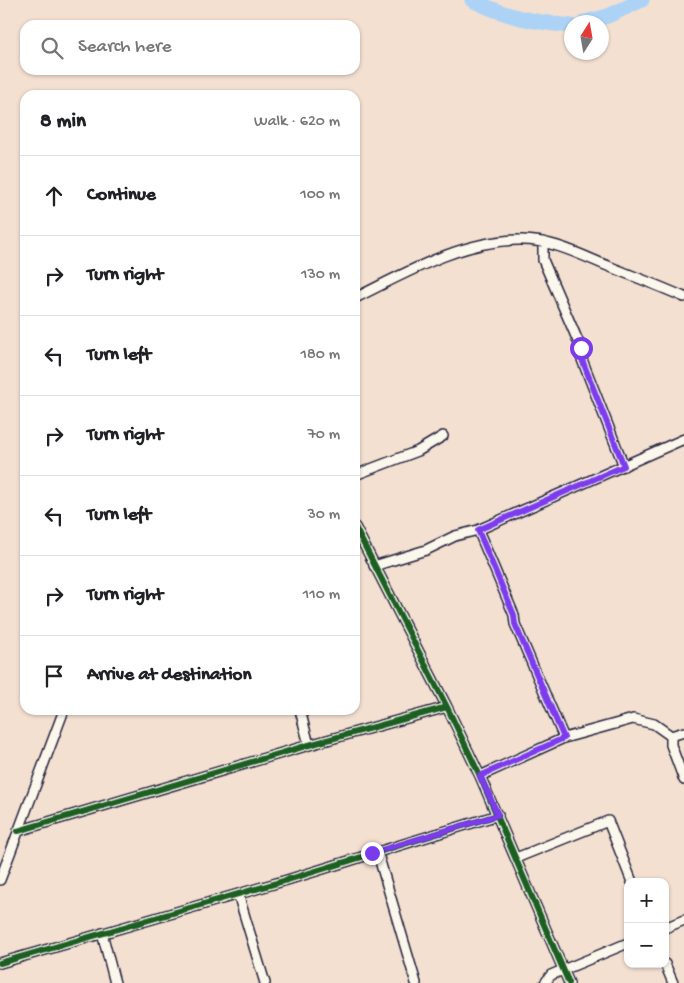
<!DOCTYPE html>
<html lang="en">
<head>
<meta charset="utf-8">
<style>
	body { margin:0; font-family:"Gochi Hand",sans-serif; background:#f2f2f2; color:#202124 }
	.controls { position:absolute; right:15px; bottom:15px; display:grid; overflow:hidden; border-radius:10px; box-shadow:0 1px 4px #0004 }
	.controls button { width:45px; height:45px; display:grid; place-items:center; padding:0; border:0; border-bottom:1px solid #e0e0e0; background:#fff; color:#202124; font:25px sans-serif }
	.compass { position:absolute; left:564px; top:15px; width:45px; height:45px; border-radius:50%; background:#fff; box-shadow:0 1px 4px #0004; rotate:11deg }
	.stop { position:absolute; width:15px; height:15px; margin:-11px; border:4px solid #7c3aed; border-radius:50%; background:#fff }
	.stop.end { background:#7c3aed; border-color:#fff; box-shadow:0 1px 5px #0008 }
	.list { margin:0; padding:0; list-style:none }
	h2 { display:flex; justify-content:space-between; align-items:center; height:65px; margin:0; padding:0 20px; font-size:21px }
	h2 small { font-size:16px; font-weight:400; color:#757577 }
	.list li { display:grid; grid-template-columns:32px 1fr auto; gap:15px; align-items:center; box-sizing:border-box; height:80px; padding:0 20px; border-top:1px solid #e0e0e0 }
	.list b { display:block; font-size:19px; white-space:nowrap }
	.list em { font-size:16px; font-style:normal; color:#757577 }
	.icon { flex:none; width:28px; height:28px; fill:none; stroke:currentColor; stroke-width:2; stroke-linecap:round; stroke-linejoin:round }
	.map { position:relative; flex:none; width:684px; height:983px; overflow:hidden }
	.search { position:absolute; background:#fff; box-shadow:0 1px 4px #0004; left:20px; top:20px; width:340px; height:55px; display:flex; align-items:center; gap:12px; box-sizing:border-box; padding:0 18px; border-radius:15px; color:#757577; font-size:19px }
	.panel { position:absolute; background:#fff; box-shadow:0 1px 4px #0004; left:20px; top:90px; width:340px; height:625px; border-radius:15px }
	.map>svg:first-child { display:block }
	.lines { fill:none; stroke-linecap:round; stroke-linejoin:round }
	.river { stroke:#acd3f6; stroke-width:15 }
	.minor-casing { stroke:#22223b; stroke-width:12 }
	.minor { stroke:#fbf7ec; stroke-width:9 }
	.cycleway-casing { stroke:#fbf7ec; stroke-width:9 }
	.cycleway { stroke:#1b5e20; stroke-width:6 }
	.route { stroke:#7c3aed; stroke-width:6 }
</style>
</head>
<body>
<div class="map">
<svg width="684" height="983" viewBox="0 0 684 983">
	<rect width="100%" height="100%" fill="#f3e0d1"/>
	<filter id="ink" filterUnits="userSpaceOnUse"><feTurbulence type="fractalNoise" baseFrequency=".02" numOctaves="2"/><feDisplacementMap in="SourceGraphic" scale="10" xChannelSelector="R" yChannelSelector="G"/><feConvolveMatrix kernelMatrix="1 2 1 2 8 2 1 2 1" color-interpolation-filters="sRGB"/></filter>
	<g filter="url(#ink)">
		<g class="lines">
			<!-- river -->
			<path class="river" d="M472 0C506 17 534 22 572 26
				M585 22 608 16 642 0"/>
			<defs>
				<path id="minor" d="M543 242V260L581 348V357L624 466
					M355 298C406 273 460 241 519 240 548 239 577 253 603 264 630 275 657 285 684 297
					M355 475 418 451 443 436
					M355 527 447 707 480 776 569 983
					M478 530 514 615 515 624 564 738
					M374 566 426 550 455 536 478 530 684 439
					M300 710 309 745
					M671 736V745L684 780
					M671 736 684 732
					M480 776 564 738 633 719 654 724 671 736
					M18 831 309 745 447 707
					M377 851 416 983
					M516 858 608 821 632 882
					M0 880 64 710
					M238 894 265 983
					M665 928 684 920
					M102 933 115 983
					M0 963 287 880 498 815
					M665 964 673 983
					M545 983 551 975 628 943"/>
			</defs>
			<!-- minor casing -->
			<use href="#minor" class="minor-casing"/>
			<!-- minor -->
			<use href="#minor" class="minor"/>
			<defs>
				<path id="cycleway" d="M355 527 447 707 480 776 569 983
					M18 831 309 745 447 707
					M0 963 287 880 498 815"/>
			</defs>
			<!-- cycleway casing -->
			<use href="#cycleway" class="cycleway-casing"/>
			<!-- cycleway -->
			<use href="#cycleway" class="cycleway"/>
		</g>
	</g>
	<g class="lines" filter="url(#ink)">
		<!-- route -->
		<path class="route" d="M372 853 498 815 480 776 564 738 515 624 514 615 478 530 624 466 581 357V348"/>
	</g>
</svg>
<div class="controls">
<button>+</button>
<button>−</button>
</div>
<svg class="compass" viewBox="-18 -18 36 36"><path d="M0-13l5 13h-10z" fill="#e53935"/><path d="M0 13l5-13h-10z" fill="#757577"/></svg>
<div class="stop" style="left:581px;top:348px"></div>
<div class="stop end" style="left:372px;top:853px"></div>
<div class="search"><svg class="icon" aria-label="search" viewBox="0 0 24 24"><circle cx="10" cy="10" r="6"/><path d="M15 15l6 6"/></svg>Search here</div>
<section class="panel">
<h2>8 min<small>Walk · 620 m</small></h2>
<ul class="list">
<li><svg class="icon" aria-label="ahead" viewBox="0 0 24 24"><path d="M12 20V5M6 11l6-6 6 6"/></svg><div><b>Continue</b></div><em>100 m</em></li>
<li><svg class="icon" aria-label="right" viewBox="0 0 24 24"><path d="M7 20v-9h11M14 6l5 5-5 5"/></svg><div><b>Turn right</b></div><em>130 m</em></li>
<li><svg class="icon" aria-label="left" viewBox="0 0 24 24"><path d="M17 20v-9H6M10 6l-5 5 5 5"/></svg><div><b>Turn left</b></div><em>180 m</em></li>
<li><svg class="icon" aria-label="right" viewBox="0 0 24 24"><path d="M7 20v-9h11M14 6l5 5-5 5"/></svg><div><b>Turn right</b></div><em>70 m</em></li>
<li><svg class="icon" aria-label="left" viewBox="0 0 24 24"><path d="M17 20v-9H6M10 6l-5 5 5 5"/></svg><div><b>Turn left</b></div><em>30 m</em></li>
<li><svg class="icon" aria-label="right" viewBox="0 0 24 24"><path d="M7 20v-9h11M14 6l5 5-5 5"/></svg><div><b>Turn right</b></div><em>110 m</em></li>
<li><svg class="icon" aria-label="arrive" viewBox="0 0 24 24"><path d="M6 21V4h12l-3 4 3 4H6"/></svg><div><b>Arrive at destination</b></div></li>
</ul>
</section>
</div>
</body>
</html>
